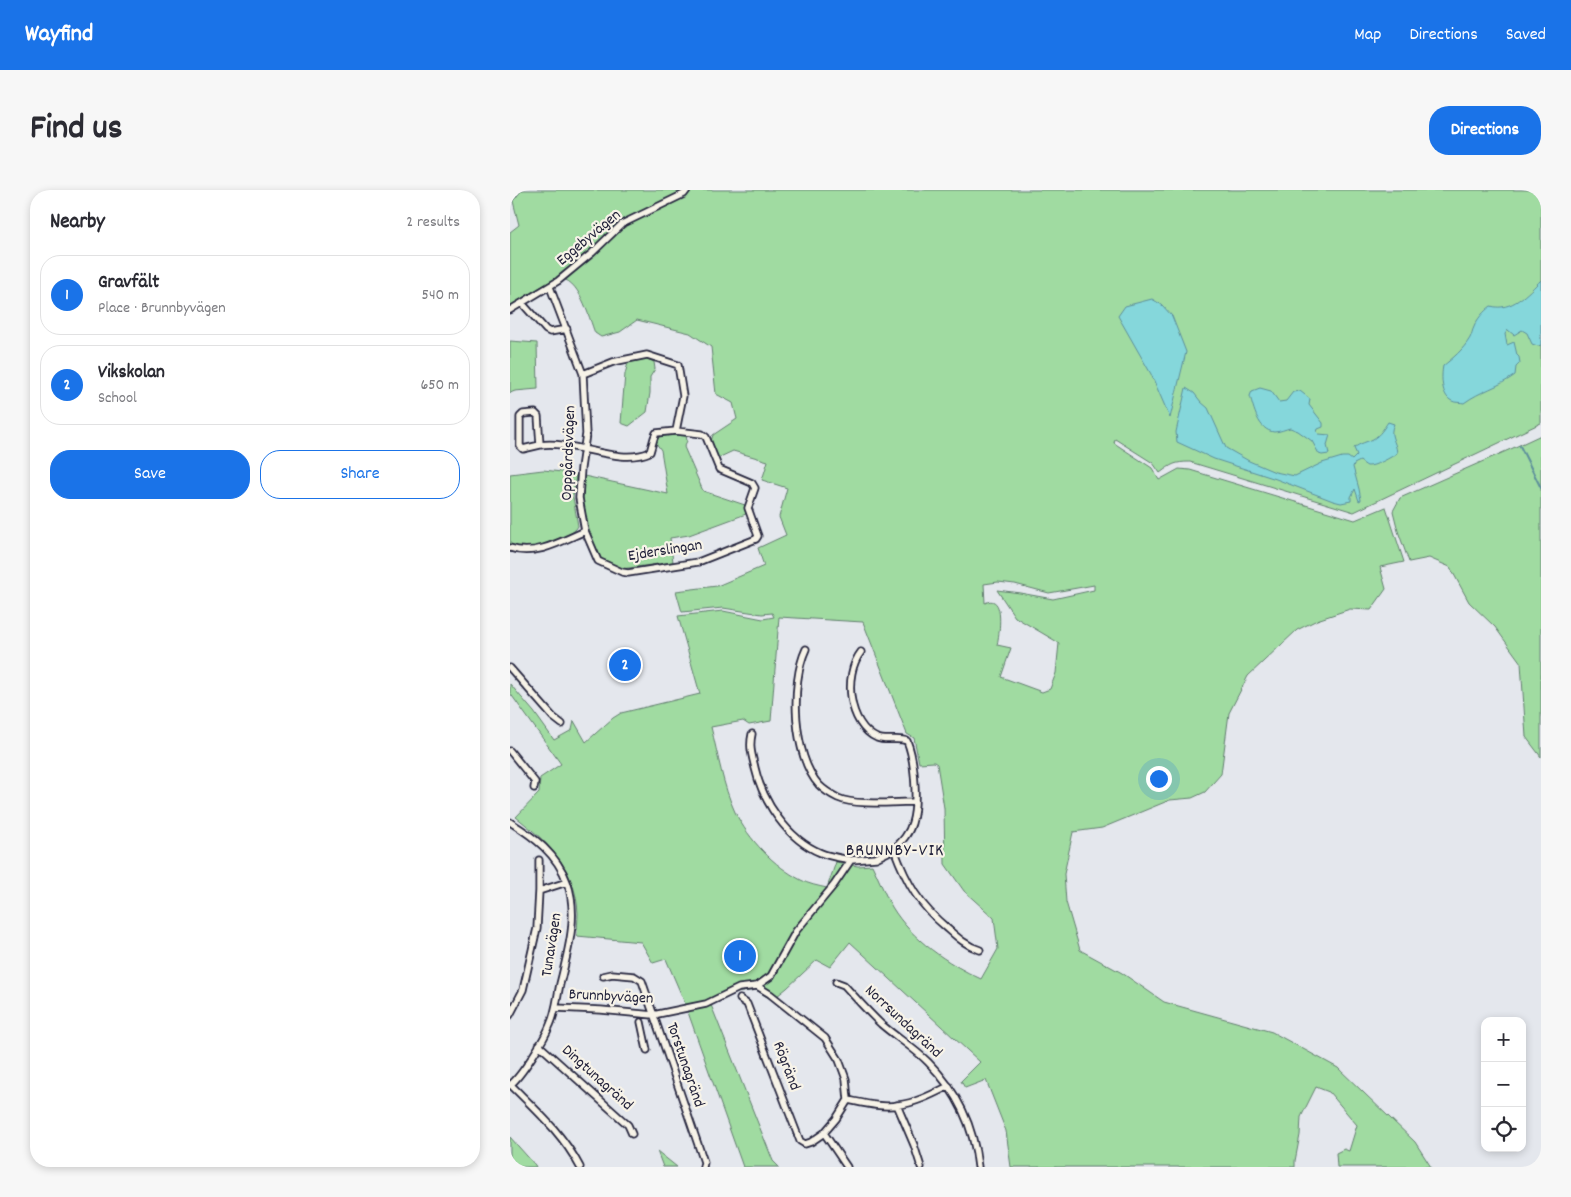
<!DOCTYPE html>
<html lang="en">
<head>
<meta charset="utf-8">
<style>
	body { margin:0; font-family:Dekko,sans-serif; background:#f7f7f7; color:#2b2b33 }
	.controls { position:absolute; right:15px; bottom:15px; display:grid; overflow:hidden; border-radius:10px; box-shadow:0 2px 8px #0003 }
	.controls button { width:45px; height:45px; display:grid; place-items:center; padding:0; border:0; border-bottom:1px solid #e1e1e2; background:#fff; color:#2b2b33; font:25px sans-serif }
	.you { position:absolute; left:648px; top:588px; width:18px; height:18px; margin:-12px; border:4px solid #fff; border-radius:50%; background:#1a73e8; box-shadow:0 0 0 8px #1a73e833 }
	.badge { display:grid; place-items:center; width:32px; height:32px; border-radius:50%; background:#1a73e8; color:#fff; font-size:16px; font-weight:700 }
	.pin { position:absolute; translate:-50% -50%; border:2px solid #fff; box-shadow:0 1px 5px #0006 }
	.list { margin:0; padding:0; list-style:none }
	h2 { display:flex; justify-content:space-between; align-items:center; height:65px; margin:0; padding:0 20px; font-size:21px }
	h2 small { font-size:16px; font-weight:400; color:#7c7c81 }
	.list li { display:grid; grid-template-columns:32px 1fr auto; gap:15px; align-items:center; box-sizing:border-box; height:80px; margin:0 10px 10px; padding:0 10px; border:1px solid #e1e1e2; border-radius:20px }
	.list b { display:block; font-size:19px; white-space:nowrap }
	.list p { margin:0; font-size:16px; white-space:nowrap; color:#7c7c81 }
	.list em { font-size:16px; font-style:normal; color:#7c7c81 }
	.actions { display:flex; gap:10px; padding:15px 20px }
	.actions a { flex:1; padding:11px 0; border:1px solid #1a73e8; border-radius:20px; text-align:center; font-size:18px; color:#1a73e8 }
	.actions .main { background:#1a73e8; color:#fff }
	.icon { flex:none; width:28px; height:28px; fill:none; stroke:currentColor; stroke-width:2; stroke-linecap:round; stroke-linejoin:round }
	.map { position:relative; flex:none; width:1031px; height:977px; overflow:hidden; border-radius:20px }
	header { display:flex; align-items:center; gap:30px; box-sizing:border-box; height:70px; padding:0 25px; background:#1a73e8; color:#fff }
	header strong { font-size:24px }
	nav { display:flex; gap:28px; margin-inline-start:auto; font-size:18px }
	.intro { display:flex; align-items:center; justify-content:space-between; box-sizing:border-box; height:120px; padding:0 30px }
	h1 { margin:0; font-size:35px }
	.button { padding:12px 22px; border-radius:20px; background:#1a73e8; color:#fff; font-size:18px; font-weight:700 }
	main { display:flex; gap:30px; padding:0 30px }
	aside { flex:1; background:#fff; border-radius:20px; box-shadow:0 2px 8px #0003 }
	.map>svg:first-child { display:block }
	.green { fill:#a0dba1; stroke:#617e6e; fill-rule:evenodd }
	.water { fill:#85d7db; stroke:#5d8f9b }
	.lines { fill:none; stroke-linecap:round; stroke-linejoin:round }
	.stream { stroke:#5d8f9b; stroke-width:2 }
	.minor-casing { stroke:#22223b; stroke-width:9 }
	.minor { stroke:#f7f3e8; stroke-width:5.5 }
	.labels { text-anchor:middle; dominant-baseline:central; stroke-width:4.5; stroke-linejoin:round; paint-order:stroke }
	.street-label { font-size:16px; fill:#22223b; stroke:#f7f3e8 }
	.neighbourhood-label { font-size:18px; letter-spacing:1px; fill:#22223b; stroke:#f7f3e8 }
</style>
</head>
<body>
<header>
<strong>Wayfind</strong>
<nav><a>Map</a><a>Directions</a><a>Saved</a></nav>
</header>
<div class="intro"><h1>Find us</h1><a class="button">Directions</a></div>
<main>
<aside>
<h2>Nearby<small>2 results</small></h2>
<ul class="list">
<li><span class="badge">1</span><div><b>Gravfält</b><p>Place · Brunnbyvägen</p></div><em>540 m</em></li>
<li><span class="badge">2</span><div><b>Vikskolan</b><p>School</p></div><em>650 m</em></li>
</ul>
<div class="actions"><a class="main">Save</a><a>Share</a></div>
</aside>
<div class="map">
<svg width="1031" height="977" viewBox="0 0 1031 977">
	<rect width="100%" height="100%" fill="#e4e7ed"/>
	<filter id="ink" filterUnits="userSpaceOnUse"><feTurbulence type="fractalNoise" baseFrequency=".02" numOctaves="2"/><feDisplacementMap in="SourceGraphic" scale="10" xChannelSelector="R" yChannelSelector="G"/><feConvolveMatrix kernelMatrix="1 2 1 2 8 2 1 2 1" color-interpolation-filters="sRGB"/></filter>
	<g filter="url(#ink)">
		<!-- green -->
		<path class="green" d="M12 0H178L179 2 182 0H1031V233L844 322 680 272C665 272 662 274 650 283L643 273 605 249 604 253 642 278 649 290 669 279 680 280 845 330 876 317 894 372 870 377 876 399 861 420 840 419 807 430 787 440 738 486 719 523 711 584 695 602 682 608 660 610 592 638 563 642 554 684 556 712 570 760 612 783 654 812 762 842 828 878 905 952 921 977H827L826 963 834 959 839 961 847 935 819 902 806 897 791 927 790 945 785 971V977H501L496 941 476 890 455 898 451 891 470 872 340 752 320 777 307 770 277 798 262 810 246 800 226 803 201 815 263 971 269 977H233L174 811 156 769 143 773 131 752 67 746C67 738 68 730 68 723 66 679 38 652 6 627L29 603 30 588 51 574 0 503V494L24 522 44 550 62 540 64 531 76 552 103 528 111 523 190 504 168 426 213 421 253 429 264 427 262 423 252 424 213 418 172 422 166 401 207 396 254 376 248 358 276 345 269 327 277 298 252 290 258 271 223 261 208 268 201 251 203 245 227 229 223 213 206 204 201 157 180 143 127 130 110 142 91 147 85 143C79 128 69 86 48 89 40 90 9 110 0 116V42L9 35 3 11ZM488 392 505 394 539 403 584 395V400L543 409 510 403 487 400 505 427 549 453 546 483 540 499 532 502 491 487 501 458 487 455C489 446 496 402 475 413L474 394ZM269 427 353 432 397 544 404 548 409 573 424 572 427 574 434 618 435 674 454 701 484 728 488 759 471 789C437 773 402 750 382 717 374 703 369 689 362 675L348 676 326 672 317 698C308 696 298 694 291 690 264 676 239 650 225 622 213 596 208 565 201 537L233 531 239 535 261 531Z
			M0 151 27 153 28 199 5 201 0 203Z
			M135 168 144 172 145 179 140 187V203L137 222 119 236 111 233 115 184 118 173Z
			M162 245H176L177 251 174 257 193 301 235 315 236 324 179 345 160 348 163 372 111 379 94 372 89 367 78 339 73 310 74 286 158 304 151 260 146 253 149 247Z
			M1031 245V567L1016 547 1011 473 985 437 959 412 940 377 919 368 899 372 888 341 883 321 890 308 1003 258Z
			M33 280 52 282 66 285 63 307 68 336C63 347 29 358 16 359 10 359 6 357 0 356V284Z
			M0 947 25 975 26 977H0Z
			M147 961 167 977H153Z"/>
		<!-- water -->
		<path class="water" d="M1031 90V155L1028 156 1022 154 1017 143 1012 140 1004 145 998 140 995 144 997 155 1004 152 1007 165 1009 167 1010 173 1006 177 1005 185C989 197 970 201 954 213 951 212 945 213 942 211 931 206 931 186 933 176 943 168 953 160 960 148 962 144 962 141 964 137 967 129 974 121 981 116 1001 122 1018 103 1031 90Z
			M642 109 652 115 662 126 676 162 660 228 641 184 608 126 615 116Z
			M676 198 684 203 691 212 698 218 716 258 739 271 765 282 785 286 812 273 832 267H838L842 270 847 265 844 258C850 253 857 252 863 249 870 245 874 238 878 232L884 234C878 246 886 250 887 263 882 267 864 277 857 276 855 275 851 272 850 271L844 274 843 277 849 299 851 310 849 311 845 299 841 307V311L831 313 823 311 766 289 704 269 667 252 666 242Z
			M750 198 761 201 769 212 776 211 783 202 790 201 800 209 799 215 813 233V237L808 239 807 242 809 244 820 245 817 255 819 264 812 265 809 264 802 251 788 241 780 238C776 239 769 242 764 242 748 240 744 219 740 206L742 201Z"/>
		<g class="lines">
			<!-- stream -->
			<path class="stream" d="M1010 256 1031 298"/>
			<defs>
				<path id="minor" d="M12 113 36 140 40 142 57 139
					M0 120 48 91 82 63 112 34 174 4 177 0
					M30 255 13 259 10 256V227L13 224 25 223 28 226 30 255C66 250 108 276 140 262L144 248 146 243 166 241 173 206 168 175 137 165 103 172 73 184
					M75 341 88 371 112 382 118 383 188 372 246 349 248 346 238 318 245 298 242 293 209 279 196 247 192 244 166 241
					M0 358C25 367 52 351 75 341L69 308 71 278 76 244 73 184 40 97
					M296 459C280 493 283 566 309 595 314 600 322 605 328 608 346 616 384 612 405 612
					M351 462C333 485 338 535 367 548 377 552 388 547 397 551 405 570 408 614 402 633 399 644 392 651 384 659 397 694 409 715 438 739 448 748 457 756 470 760
					M0 478 43 527 52 534
					M242 544C239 557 242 565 245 578 253 612 277 649 311 663 321 667 331 668 341 670
					M0 561 25 592 24 598
					M0 632C24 647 47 664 57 692 69 725 58 761 50 794 47 808 46 822 40 835 35 848 11 887 0 895
					M29 701V670
					M93 786 102 784 124 786 132 791 194 972 193 977
					M326 792 334 795C346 808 358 822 371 834 386 847 404 858 418 872 447 901 464 937 468 977
					M230 809 237 814 290 951 295 954 301 952 314 943 326 929 338 910 336 889 329 870 315 848 260 804 247 796
					M46 818 91 820 143 825 196 814 229 798 247 796 261 786 286 741 324 695 341 670 366 668 384 659
					M0 825 13 800 27 738 29 701 57 692
					M131 832 137 860
					M29 855 118 935 122 944
					M1 895C28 922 52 943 70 977
					M338 910C353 913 372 918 388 915 406 913 423 904 439 896
					M387 915 404 955 411 977
					M314 943 337 977"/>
			</defs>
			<!-- minor casing -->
			<use href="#minor" class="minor-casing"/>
			<!-- minor -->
			<use href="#minor" class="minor"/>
		</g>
	</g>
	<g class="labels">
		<!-- street labels -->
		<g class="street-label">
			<text transform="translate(79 48) rotate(-40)">Eggebyvägen</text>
			<text transform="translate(59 263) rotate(-88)">Oppgårdsvägen</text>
			<text transform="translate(155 361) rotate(-9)">Ejderslingan</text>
			<text transform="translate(42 755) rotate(-81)">Tunavägen</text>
			<text transform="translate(101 807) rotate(3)">Brunnbyvägen</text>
			<text transform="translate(393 832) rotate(43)">Norrsundagränd</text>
			<text transform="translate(175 875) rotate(71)">Torstunagränd</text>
			<text transform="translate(276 876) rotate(69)">Rögränd</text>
			<text transform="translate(87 888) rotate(42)">Dingtunagränd</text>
		</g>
		<!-- neighbourhood labels -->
		<g class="neighbourhood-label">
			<text x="385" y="661">BRUNNBY-VIK</text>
		</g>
	</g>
</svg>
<div class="controls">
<button>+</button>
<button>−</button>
<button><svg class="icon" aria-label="locate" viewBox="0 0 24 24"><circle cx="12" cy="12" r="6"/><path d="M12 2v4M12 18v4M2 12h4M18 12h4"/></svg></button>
</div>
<div class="you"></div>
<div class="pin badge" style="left:230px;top:766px">1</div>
<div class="pin badge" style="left:115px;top:475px">2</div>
</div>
</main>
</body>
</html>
